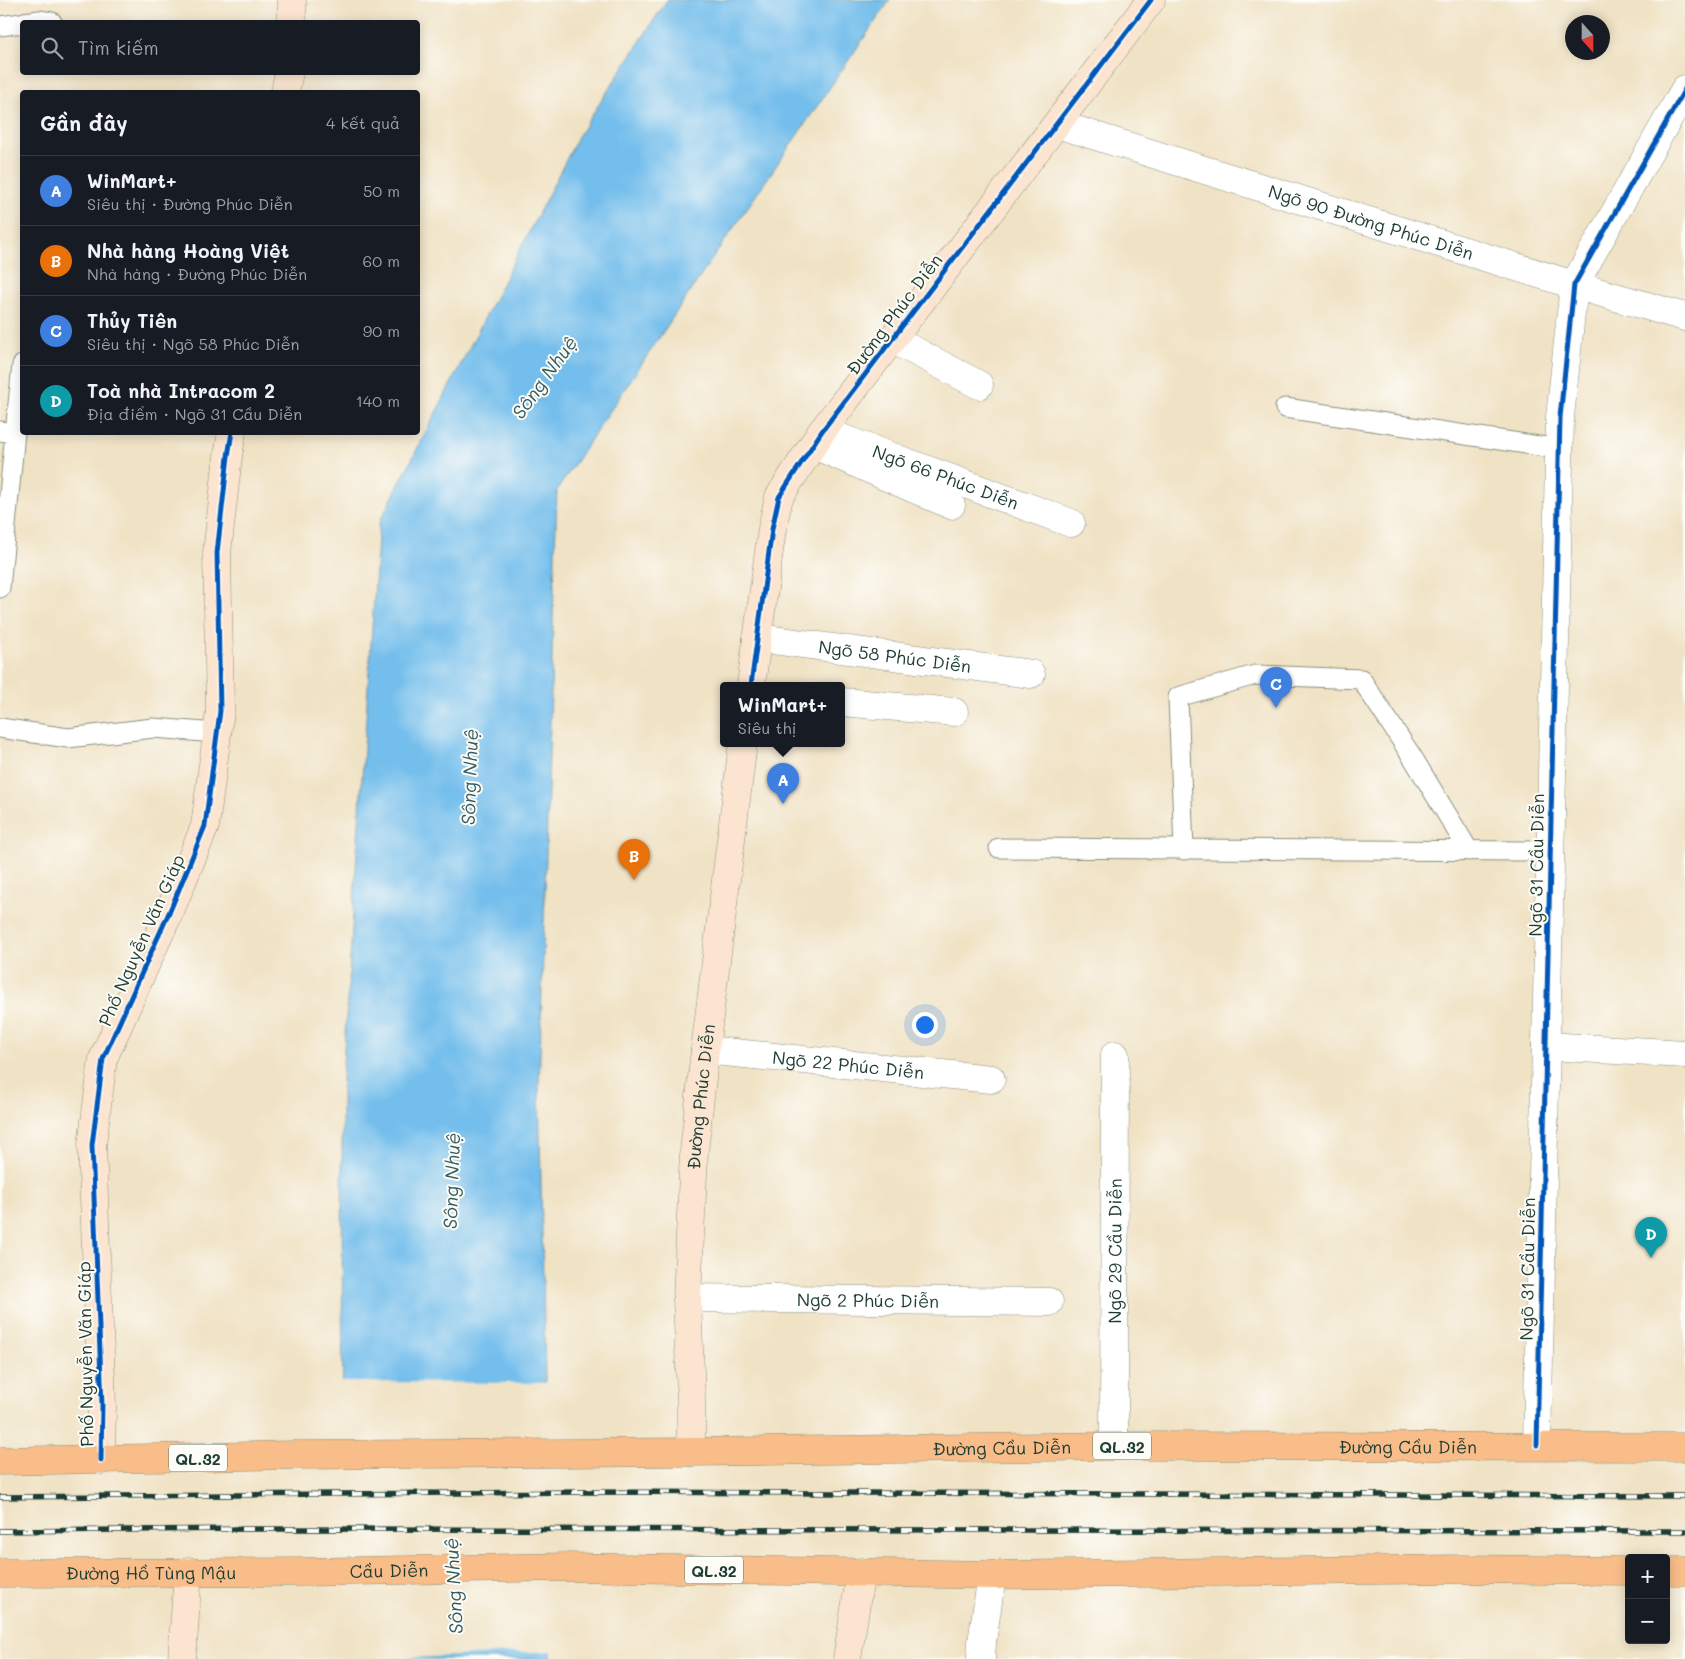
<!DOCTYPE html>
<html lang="vi">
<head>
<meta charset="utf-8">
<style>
	body { margin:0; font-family:Mali,sans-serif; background:#242831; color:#f1f3f6 }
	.controls { position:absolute; right:15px; bottom:15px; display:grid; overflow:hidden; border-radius:5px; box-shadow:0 2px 12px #0003 }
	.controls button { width:45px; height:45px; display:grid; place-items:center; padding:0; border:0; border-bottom:1px solid #363941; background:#171b24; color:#f1f3f6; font:25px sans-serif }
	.compass { position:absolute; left:1565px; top:15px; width:45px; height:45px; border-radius:50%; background:#171b24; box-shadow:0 2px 12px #0003; rotate:159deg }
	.you { position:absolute; left:924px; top:1024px; width:18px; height:18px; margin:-12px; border:4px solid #fff; border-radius:50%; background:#1a73e8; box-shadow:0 0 0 8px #1a73e833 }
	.badge { display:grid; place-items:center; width:32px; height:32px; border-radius:50%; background:#c8321e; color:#fff; font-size:16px; font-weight:700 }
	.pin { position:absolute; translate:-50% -41px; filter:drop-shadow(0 1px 2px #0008) }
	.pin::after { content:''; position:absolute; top:26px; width:18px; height:15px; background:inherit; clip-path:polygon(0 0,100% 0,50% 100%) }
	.popup { position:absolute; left:720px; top:682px; width:125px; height:65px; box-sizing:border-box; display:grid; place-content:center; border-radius:5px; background:#171b24; filter:drop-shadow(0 1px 4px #0005); font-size:16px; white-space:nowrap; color:#9ea1a6 }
	.popup b { font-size:19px; color:#f1f3f6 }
	.popup::after { content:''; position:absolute; left:50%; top:100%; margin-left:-10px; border:10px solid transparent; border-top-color:#171b24 }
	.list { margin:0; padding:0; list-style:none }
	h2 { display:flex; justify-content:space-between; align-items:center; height:65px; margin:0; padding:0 20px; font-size:21px }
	h2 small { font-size:16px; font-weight:400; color:#9ea1a6 }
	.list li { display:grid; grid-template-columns:32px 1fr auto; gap:15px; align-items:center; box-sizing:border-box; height:70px; padding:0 20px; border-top:1px solid #363941 }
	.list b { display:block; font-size:19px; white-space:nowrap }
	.list p { margin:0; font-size:16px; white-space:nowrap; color:#9ea1a6 }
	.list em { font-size:16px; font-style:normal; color:#9ea1a6 }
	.icon { flex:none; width:28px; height:28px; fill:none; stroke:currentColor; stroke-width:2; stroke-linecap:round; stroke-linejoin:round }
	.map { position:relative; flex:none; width:1685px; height:1659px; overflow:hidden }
	.search { position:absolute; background:#171b24; box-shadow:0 2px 12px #0003; left:20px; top:20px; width:400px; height:55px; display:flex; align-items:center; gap:12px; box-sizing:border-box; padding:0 18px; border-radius:5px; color:#9ea1a6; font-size:19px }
	.panel { position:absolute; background:#171b24; box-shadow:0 2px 12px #0003; left:20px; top:90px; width:400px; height:345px; border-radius:5px }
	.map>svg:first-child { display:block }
	.water { fill:#73beec; stroke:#497e90 }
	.pier { fill:#f0e2c4 }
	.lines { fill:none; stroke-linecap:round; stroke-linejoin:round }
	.lane-casing { stroke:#88907c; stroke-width:21 }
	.street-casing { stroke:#88907c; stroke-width:29 }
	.secondary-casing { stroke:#88907c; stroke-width:29 }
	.highway-casing { stroke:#88907c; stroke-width:29 }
	.lane { stroke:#fff; stroke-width:19 }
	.street { stroke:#fff; stroke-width:28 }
	.secondary { stroke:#fce5d0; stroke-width:28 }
	.highway { stroke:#f8bd89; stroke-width:28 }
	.rail-casing { stroke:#1f3d34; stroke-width:5.5 }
	.rail { stroke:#fdfcf7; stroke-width:4; stroke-dasharray:11; stroke-linecap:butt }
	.cycleway-casing { stroke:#fdfcf7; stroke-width:8 }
	.cycleway { stroke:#0057b8; stroke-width:5 }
	.labels { text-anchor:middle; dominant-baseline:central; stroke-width:4; stroke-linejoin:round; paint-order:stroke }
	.shield { fill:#fdfcf7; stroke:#62766e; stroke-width:1 }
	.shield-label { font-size:16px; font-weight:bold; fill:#1f3d34 }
	.street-label { font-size:18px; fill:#1f3d34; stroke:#fdfcf7 }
	.water-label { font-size:19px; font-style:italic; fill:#345d62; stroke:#fdfcf7 }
</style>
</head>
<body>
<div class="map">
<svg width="1685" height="1659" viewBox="0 0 1685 1659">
	<rect width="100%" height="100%" fill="#fdfcf7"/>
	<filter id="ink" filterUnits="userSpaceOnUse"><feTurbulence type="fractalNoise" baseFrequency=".02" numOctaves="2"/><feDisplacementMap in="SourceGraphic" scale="10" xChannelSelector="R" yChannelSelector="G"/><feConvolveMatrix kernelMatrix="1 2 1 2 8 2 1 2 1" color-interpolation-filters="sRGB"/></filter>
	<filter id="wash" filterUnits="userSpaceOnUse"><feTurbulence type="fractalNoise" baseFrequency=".0096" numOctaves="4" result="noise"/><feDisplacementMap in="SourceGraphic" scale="20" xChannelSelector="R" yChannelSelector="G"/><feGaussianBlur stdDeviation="1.12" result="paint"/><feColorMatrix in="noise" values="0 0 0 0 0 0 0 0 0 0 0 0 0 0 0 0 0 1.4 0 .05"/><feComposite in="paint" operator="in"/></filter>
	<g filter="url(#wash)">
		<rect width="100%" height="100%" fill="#f0e2c4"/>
		<!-- water -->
		<path class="water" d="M667 0H890L708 265 557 490 539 1088 551 1659H343L342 1079 379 523 579 135Z"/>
		<!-- pier -->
		<path class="pier" d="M340 1382 548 1383 553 1651 385 1659H341Z"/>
	</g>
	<g filter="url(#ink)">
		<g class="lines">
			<defs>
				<path id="lane" d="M24 22 39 20 52 22
					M0 26 22 23
					M1285 408 1559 449
					M0 431 15 433 22 365
					M0 588 15 433
					M0 728 68 738 153 728 217 733
					M999 848 1550 851
					M1184 850 1178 697 1255 675 1361 679 1413 758 1469 851"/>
				<g id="street">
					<path id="s1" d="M1057 124 1574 285 1685 317"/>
					<path d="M892 339 979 385"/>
					<path id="s2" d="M822 431 1071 523"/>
					<path d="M821 448 951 505"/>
					<path id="s3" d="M757 638 1031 674"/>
					<path d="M842 702 954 712"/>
					<path d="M1546 1046 1685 1054"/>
					<path id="s4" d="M705 1050 991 1079"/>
					<path id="s5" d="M687 1298 1049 1302"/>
					<path d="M1537 1445 1560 417 1574 285 1685 89"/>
					<path id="s6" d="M1114 1446 1115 1055"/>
					<path d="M981 1659 982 1642 992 1575"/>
				</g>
				<g id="secondary">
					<path d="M292 22V0"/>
					<path d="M285 92 289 72"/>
					<path d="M751 685 772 529 779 497 822 431 1151 0"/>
					<path id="s7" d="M691 1452V1397L687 1298 694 1152 705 1050 743 743"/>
					<path d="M101 1460 102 1405 92 1145 103 1059 172 906 205 826 220 711 217 553 228 456 232 432"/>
					<path d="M182 1659 188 1571"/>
					<path d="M847 1659 861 1572"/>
				</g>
				<g id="highway">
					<path id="s8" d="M0 1461 294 1455 691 1452 1114 1446 1685 1447"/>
					<path d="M1666 1571H1685"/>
					<path id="s9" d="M0 1573 301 1572 567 1567 992 1575 1459 1569 1629 1571"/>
				</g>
			</defs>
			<!-- lane casing -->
			<use href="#lane" class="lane-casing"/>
			<!-- street casing -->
			<use href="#street" class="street-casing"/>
			<!-- secondary casing -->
			<use href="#secondary" class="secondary-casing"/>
			<!-- highway casing -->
			<use href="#highway" class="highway-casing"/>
			<!-- lane -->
			<use href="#lane" class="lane"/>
			<!-- street -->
			<use href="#street" class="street"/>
			<!-- secondary -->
			<use href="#secondary" class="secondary"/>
			<!-- highway -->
			<use href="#highway" class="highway"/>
			<defs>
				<path id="rail" d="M0 1497 579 1492 1685 1496
					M0 1531 254 1529 1685 1531"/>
			</defs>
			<!-- rail casing -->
			<use href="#rail" class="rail-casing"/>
			<!-- rail -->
			<use href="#rail" class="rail"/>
			<defs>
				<path id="cycleway" d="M751 685 772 529 779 497 822 431 1151 0
					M1537 1445 1560 417 1574 285 1685 89
					M101 1460 102 1405 92 1145 103 1059 172 906 205 826 220 711 217 553 228 456 232 432"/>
			</defs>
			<!-- cycleway casing -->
			<use href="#cycleway" class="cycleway-casing"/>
			<!-- cycleway -->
			<use href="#cycleway" class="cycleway"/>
		</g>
	</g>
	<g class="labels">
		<!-- shield labels -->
		<g class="shield">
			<rect x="1093" y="1432.5" width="58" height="27" rx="4"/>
			<rect x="169" y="1444.5" width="58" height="27" rx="4"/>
			<rect x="685" y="1556.5" width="58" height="27" rx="4"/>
		</g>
		<g class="shield-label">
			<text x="1122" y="1446">QL.32</text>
			<text x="198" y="1458">QL.32</text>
			<text x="714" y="1570">QL.32</text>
		</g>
		<!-- street labels -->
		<g class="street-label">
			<text stroke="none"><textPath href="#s1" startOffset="329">Ngõ 90 Đường Phúc Diễn</textPath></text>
			<text transform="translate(894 314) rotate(-53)">Đường Phúc Diễn</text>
			<text stroke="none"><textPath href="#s2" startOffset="132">Ngõ 66 Phúc Diễn</textPath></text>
			<text stroke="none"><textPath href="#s3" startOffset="139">Ngõ 58 Phúc Diễn</textPath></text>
			<text transform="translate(1536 865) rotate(-89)">Ngõ 31 Cầu Diễn</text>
			<text transform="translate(141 940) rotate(-66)">Phố Nguyễn Văn Giáp</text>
			<text stroke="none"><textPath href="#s4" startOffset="144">Ngõ 22 Phúc Diễn</textPath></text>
			<text stroke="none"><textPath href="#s7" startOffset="356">Đường Phúc Diễn</textPath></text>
			<text stroke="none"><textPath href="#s6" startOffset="195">Ngõ 29 Cầu Diễn</textPath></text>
			<text transform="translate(1527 1269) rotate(-89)">Ngõ 31 Cầu Diễn</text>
			<text stroke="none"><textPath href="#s5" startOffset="181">Ngõ 2 Phúc Diễn</textPath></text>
			<text transform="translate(85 1354) rotate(-91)">Phố Nguyễn Văn Giáp</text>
			<text stroke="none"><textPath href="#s8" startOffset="1408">Đường Cầu Diễn</textPath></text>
			<text stroke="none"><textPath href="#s8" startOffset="1002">Đường Cầu Diễn</textPath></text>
			<text stroke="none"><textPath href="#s9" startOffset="389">Cầu Diễn</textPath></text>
			<text stroke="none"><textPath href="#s9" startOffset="151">Đường Hồ Tùng Mậu</textPath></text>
		</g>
		<!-- water labels -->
		<g class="water-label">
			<text transform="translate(544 377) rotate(-54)">Sông Nhuệ</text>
			<text transform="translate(469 777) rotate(-88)">Sông Nhuệ</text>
			<text transform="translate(451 1181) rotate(-88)">Sông Nhuệ</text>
			<text transform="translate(453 1586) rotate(-93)">Sông Nhuệ</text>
		</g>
	</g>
</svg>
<div class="controls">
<button>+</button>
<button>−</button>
</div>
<svg class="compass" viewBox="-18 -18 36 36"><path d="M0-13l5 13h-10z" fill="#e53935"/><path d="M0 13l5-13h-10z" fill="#9ea1a6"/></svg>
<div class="you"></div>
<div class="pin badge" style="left:783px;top:804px;background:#3f7fe0">A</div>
<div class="popup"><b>WinMart+</b>Siêu thị</div>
<div class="pin badge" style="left:634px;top:880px;background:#e8710a">B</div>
<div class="pin badge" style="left:1276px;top:708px;background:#3f7fe0">C</div>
<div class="pin badge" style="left:1651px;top:1258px;background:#0f9aa8">D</div>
<div class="search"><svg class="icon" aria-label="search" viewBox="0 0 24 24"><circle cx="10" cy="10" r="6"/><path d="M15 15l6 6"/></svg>Tìm kiếm</div>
<section class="panel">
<h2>Gần đây<small>4 kết quả</small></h2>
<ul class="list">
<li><span class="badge" style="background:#3f7fe0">A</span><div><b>WinMart+</b><p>Siêu thị · Đường Phúc Diễn</p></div><em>50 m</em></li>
<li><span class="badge" style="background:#e8710a">B</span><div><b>Nhà hàng Hoàng Việt</b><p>Nhà hàng · Đường Phúc Diễn</p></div><em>60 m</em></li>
<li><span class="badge" style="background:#3f7fe0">C</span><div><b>Thủy Tiên</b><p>Siêu thị · Ngõ 58 Phúc Diễn</p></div><em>90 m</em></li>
<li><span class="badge" style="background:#0f9aa8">D</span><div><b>Toà nhà Intracom 2</b><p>Địa điểm · Ngõ 31 Cầu Diễn</p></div><em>140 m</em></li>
</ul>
</section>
</div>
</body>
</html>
